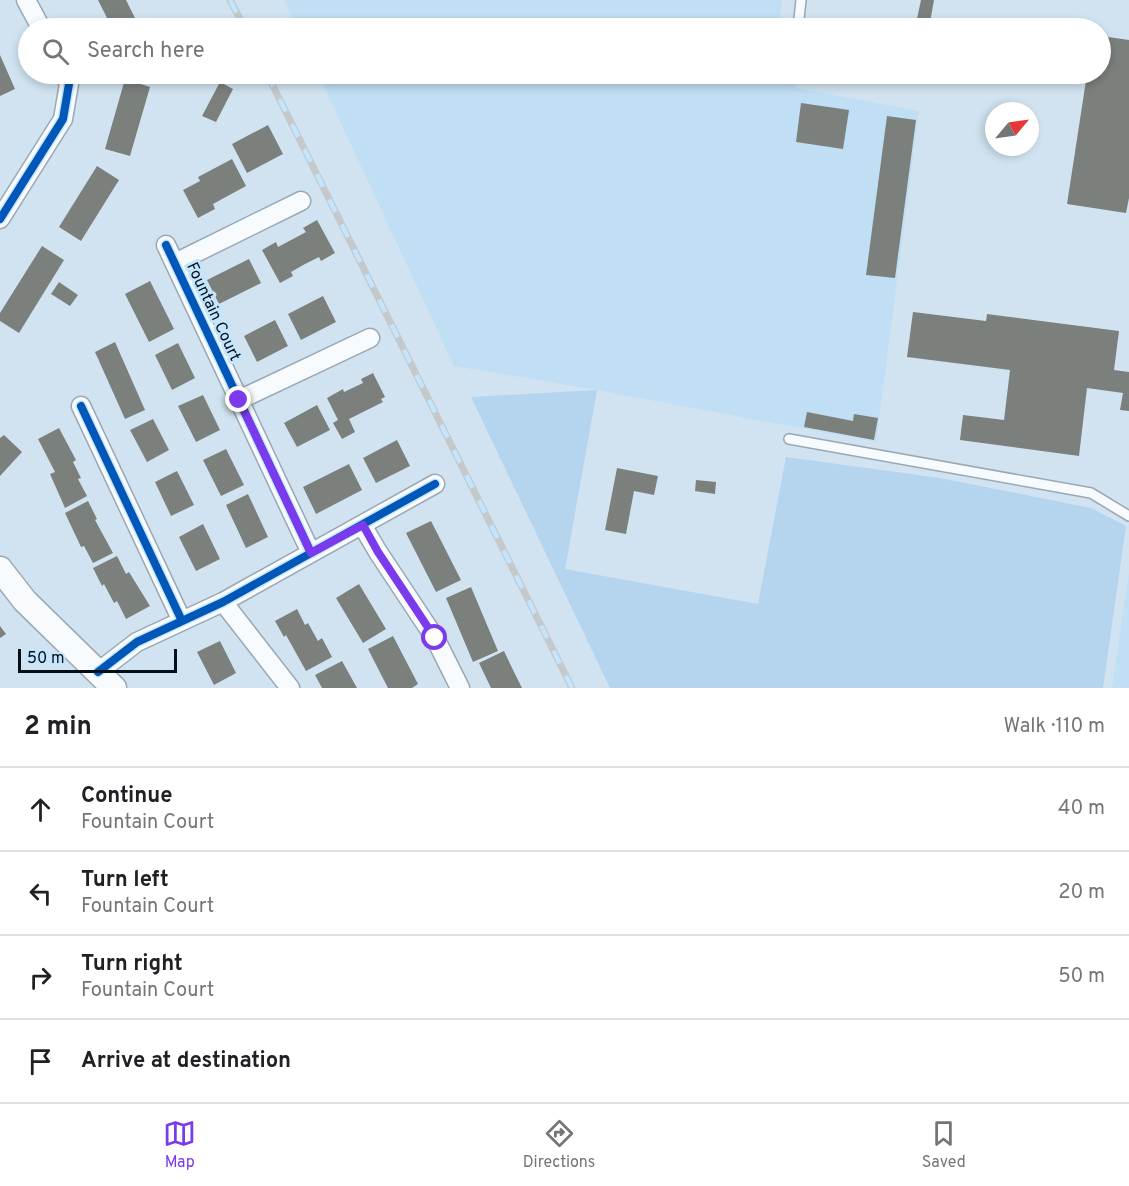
<!DOCTYPE html>
<html lang="en">
<head>
<meta charset="utf-8">
<style>
	body { margin:0; font-family:Overpass,sans-serif; background:#f6f6f6; color:#202124 }
	.compass { position:absolute; left:985px; top:102px; width:54px; height:54px; border-radius:50%; background:#fff; box-shadow:0 3px 9px #0003; rotate:61deg }
	.scale { position:absolute; left:18px; bottom:15px; width:159px; box-sizing:border-box; padding-left:6px; border:3px solid #040e16; border-top:0; font-size:16px; line-height:21px; white-space:nowrap; color:#040e16; -webkit-text-stroke:4px #c4e5fe; paint-order:stroke }
	.stop { position:absolute; width:18px; height:18px; margin:-14px; border:4px solid #7c3aed; border-radius:50%; background:#fff }
	.stop.end { background:#7c3aed; border-color:#fff; box-shadow:0 2px 6px #0008 }
	.list { margin:0; padding:0; list-style:none }
	h2 { display:flex; justify-content:space-between; align-items:center; height:78px; margin:0; padding:0 24px; font-size:26px }
	h2 small { font-size:20px; font-weight:400; color:#757577 }
	.list li { display:grid; grid-template-columns:39px 1fr auto; gap:18px; align-items:center; box-sizing:border-box; height:84px; padding:0 24px; border-top:2px solid #e0e0e0 }
	.list b { display:block; font-size:22px; white-space:nowrap }
	.list p { margin:0; font-size:20px; white-space:nowrap; color:#757577 }
	.list em { font-size:20px; font-style:normal; color:#757577 }
	.icon { flex:none; width:33px; height:33px; fill:none; stroke:currentColor; stroke-width:2; stroke-linecap:round; stroke-linejoin:round }
	.map { position:relative; flex:none; width:1129px; height:688px; overflow:hidden }
	.search { position:absolute; background:#fff; box-shadow:0 3px 9px #0003; left:18px; right:18px; top:18px; height:66px; display:flex; align-items:center; gap:15px; box-sizing:border-box; padding:0 21px; border-radius:33px; color:#757577; font-size:22px }
	.sheet { height:414px; background:#fff }
	nav { display:flex; justify-content:space-around; align-items:center; box-sizing:border-box; height:84px; border-top:2px solid #e0e0e0; background:#fff; font-size:16px; color:#757577 }
	nav a { display:grid; justify-items:center; gap:3px }
	nav .on { color:#7c3aed }
	.map>svg:first-child { display:block }
	.built { fill:#c0def4 }
	.green { fill:#b4d5ed }
	.building { fill:#7b807c }
	.lines { fill:none; stroke-linecap:round; stroke-linejoin:round }
	.service-casing { stroke:#9ba8b3; stroke-width:12 }
	.minor-casing { stroke:#9ba8b3; stroke-width:21 }
	.tertiary-casing { stroke:#9ba8b3; stroke-width:27 }
	.service { stroke:#f8fbfd; stroke-width:9 }
	.minor { stroke:#f8fbfd; stroke-width:18 }
	.tertiary { stroke:#f8fbfd; stroke-width:24 }
	.rail-casing { stroke:#c4c9cc; stroke-width:7 }
	.rail { stroke:#c4e5fe; stroke-width:4.5; stroke-dasharray:14; stroke-linecap:butt }
	.cycleway-casing { stroke:#c4e5fe; stroke-width:11 }
	.cycleway { stroke:#0057b8; stroke-width:8 }
	.route { stroke:#7c3aed; stroke-width:8 }
	.labels { text-anchor:middle; dominant-baseline:central; stroke-width:6; stroke-linejoin:round; paint-order:stroke }
	.street-label { font-size:16px; fill:#040e16; stroke:#c4e5fe }
</style>
</head>
<body>
<div class="map">
<svg width="1129" height="688" viewBox="0 0 1129 688">
	<rect width="100%" height="100%" fill="#d1e3f1"/>
	<!-- built -->
	<path class="built" d="M284 0H782L778 28H297Z
		M318 74H798L796 88 919 111 876 442 597 390 454 366Z
		M1129 572V688H1112Z"/>
	<!-- green -->
	<path class="green" d="M597 390 565 569 758 604 786 457 940 478 1091 508 1126 526 1103 688H610L471 397Z"/>
	<!-- building -->
	<path class="building" d="M98 0H126L140 28H112Z
		M921 0H934L929 28H915Z
		M1101 36 1129 40V198L1126 213 1067 204 1087 74H1101Z
		M0 55 15 89 0 96Z
		M125 79 150 87 130 156 105 149Z
		M220 82 233 89 216 122 202 116Z
		M801 103 849 110 843 149 796 142Z
		M887 116 916 120 895 278 866 275Z
		M268 125 283 154 247 173 232 144Z
		M232 159 246 186 213 204 215 209 198 218 183 190 200 181 198 177Z
		M97 166 119 180 81 241 59 227Z
		M317 220 335 253 321 261 319 257 305 264 291 272 293 276 280 283 262 250 276 242 278 247 306 232 303 228Z
		M42 246 64 260 19 333 0 321V313Z
		M249 259 261 283 219 304 207 280Z
		M150 281 174 329 149 342 125 294Z
		M59 282 78 295 70 306 51 294Z
		M323 296 336 322 301 340 288 314Z
		M913 312 986 321 987 314 1119 331 1114 370 1129 372V411L1120 410 1123 393 1087 388 1079 456 960 440 963 415 1004 420 1010 370 907 357Z
		M275 320 288 346 257 362 244 336Z
		M115 342 145 410 125 419 95 352Z
		M178 343 195 378 172 390 155 355Z
		M373 373 385 397 381 399 383 402 349 419 355 432 342 439 333 423 338 420 327 398 343 389 344 392 363 383 361 379Z
		M203 395 220 430 196 442 178 406Z
		M317 405 330 430 297 447 284 423Z
		M807 412 853 421 854 414 878 418 874 440 804 427Z
		M153 419 169 450 147 462 130 430Z
		M59 428 76 460 73 462 81 478 78 479 87 496 65 508 50 474 55 472 38 439Z
		M4 435 22 452 0 476V438Z
		M397 440 410 466 376 483 363 458Z
		M226 449 244 485 221 496 203 460Z
		M349 464 362 490 316 514 303 487Z
		M617 468 658 476 654 495 634 491 626 534 605 530Z
		M177 471 194 505 171 516 155 482Z
		M696 480 716 482 715 494 695 491Z
		M248 494 268 537 246 548 226 505Z
		M88 501 97 519 95 520 113 553 93 563 84 546 81 547 65 513Z
		M431 521 461 580 436 592 406 533Z
		M203 524 220 559 196 571 179 537Z
		M117 556 126 574 129 572 150 606 126 619 117 601 114 603 104 584 102 586 93 568Z
		M359 584 386 629 363 643 336 598Z
		M471 587 498 651 473 662 446 598Z
		M297 609 305 625 308 623 318 641 322 638 332 657 306 671 286 635 284 637 275 621Z
		M0 626 6 634 0 638Z
		M393 636 418 684 412 688H388L368 649Z
		M220 641 236 673 214 685 197 652Z
		M504 651 514 672 522 688H491L479 663Z
		M342 661 357 688H322L315 675Z"/>
	<g class="lines">
		<defs>
			<path id="service" d="M798 28 801 0
				M789 439 1091 493 1129 516"/>
			<path id="minor" d="M26 0 41 28
				M0 219 63 119 69 84 64 74
				M166 245 311 553
				M175 263 301 201
				M239 400 370 338
				M81 406 182 621
				M362 525 378 552 435 638 460 688
				M223 602 290 688
				M98 672 137 642 223 602 435 484"/>
			<path id="tertiary" d="M0 569 25 601 114 688"/>
		</defs>
		<!-- service casing -->
		<use href="#service" class="service-casing"/>
		<!-- minor casing -->
		<use href="#minor" class="minor-casing"/>
		<!-- tertiary casing -->
		<use href="#tertiary" class="tertiary-casing"/>
		<!-- service -->
		<use href="#service" class="service"/>
		<!-- minor -->
		<use href="#minor" class="minor"/>
		<!-- tertiary -->
		<use href="#tertiary" class="tertiary"/>
		<defs>
			<path id="rail" d="M230 0 245 28
				M267 74 572 688"/>
		</defs>
		<!-- rail casing -->
		<use href="#rail" class="rail-casing"/>
		<!-- rail -->
		<use href="#rail" class="rail"/>
		<defs>
			<path id="cycleway" d="M0 219 63 119 69 84 64 74
				M166 245 311 553
				M81 406 182 621
				M98 672 137 642 223 602 435 484"/>
		</defs>
		<!-- cycleway casing -->
		<use href="#cycleway" class="cycleway-casing"/>
		<!-- cycleway -->
		<use href="#cycleway" class="cycleway"/>
	</g>
	<g class="lines">
		<!-- route -->
		<path class="route" d="M239 400 311 553 363 525 378 552 435 638"/>
	</g>
	<g class="labels">
		<!-- street labels -->
		<g class="street-label">
			<text transform="translate(213 312) rotate(65)">Fountain Court</text>
		</g>
	</g>
</svg>
<svg class="compass" viewBox="-18 -18 36 36"><path d="M0-13l5 13h-10z" fill="#e53935"/><path d="M0 13l5-13h-10z" fill="#757577"/></svg>
<div class="scale">50 m</div>
<div class="stop" style="left:435px;top:638px"></div>
<div class="stop end" style="left:239px;top:400px"></div>
<div class="search"><svg class="icon" aria-label="search" viewBox="0 0 24 24"><circle cx="10" cy="10" r="6"/><path d="M15 15l6 6"/></svg>Search here</div>
</div>
<section class="sheet">
<h2>2 min<small>Walk · 110 m</small></h2>
<ul class="list">
<li><svg class="icon" aria-label="ahead" viewBox="0 0 24 24"><path d="M12 20V5M6 11l6-6 6 6"/></svg><div><b>Continue</b><p>Fountain Court</p></div><em>40 m</em></li>
<li><svg class="icon" aria-label="left" viewBox="0 0 24 24"><path d="M17 20v-9H6M10 6l-5 5 5 5"/></svg><div><b>Turn left</b><p>Fountain Court</p></div><em>20 m</em></li>
<li><svg class="icon" aria-label="right" viewBox="0 0 24 24"><path d="M7 20v-9h11M14 6l5 5-5 5"/></svg><div><b>Turn right</b><p>Fountain Court</p></div><em>50 m</em></li>
<li><svg class="icon" aria-label="arrive" viewBox="0 0 24 24"><path d="M6 21V4h12l-3 4 3 4H6"/></svg><div><b>Arrive at destination</b></div></li>
</ul>
</section>
<nav>
<a class="on"><svg class="icon" aria-label="map" viewBox="0 0 24 24"><path d="M3 6l6-2 6 2 6-2v14l-6 2-6-2-6 2zM9 4v14M15 6v14"/></svg>Map</a>
<a><svg class="icon" aria-label="directions" viewBox="0 0 24 24"><path d="M12 3l9 9-9 9-9-9zM9 14v-3h6M13 9l2 2-2 2"/></svg>Directions</a>
<a><svg class="icon" aria-label="saved" viewBox="0 0 24 24"><path d="M7 4h10v16l-5-4-5 4z"/></svg>Saved</a>
</nav>
</body>
</html>
